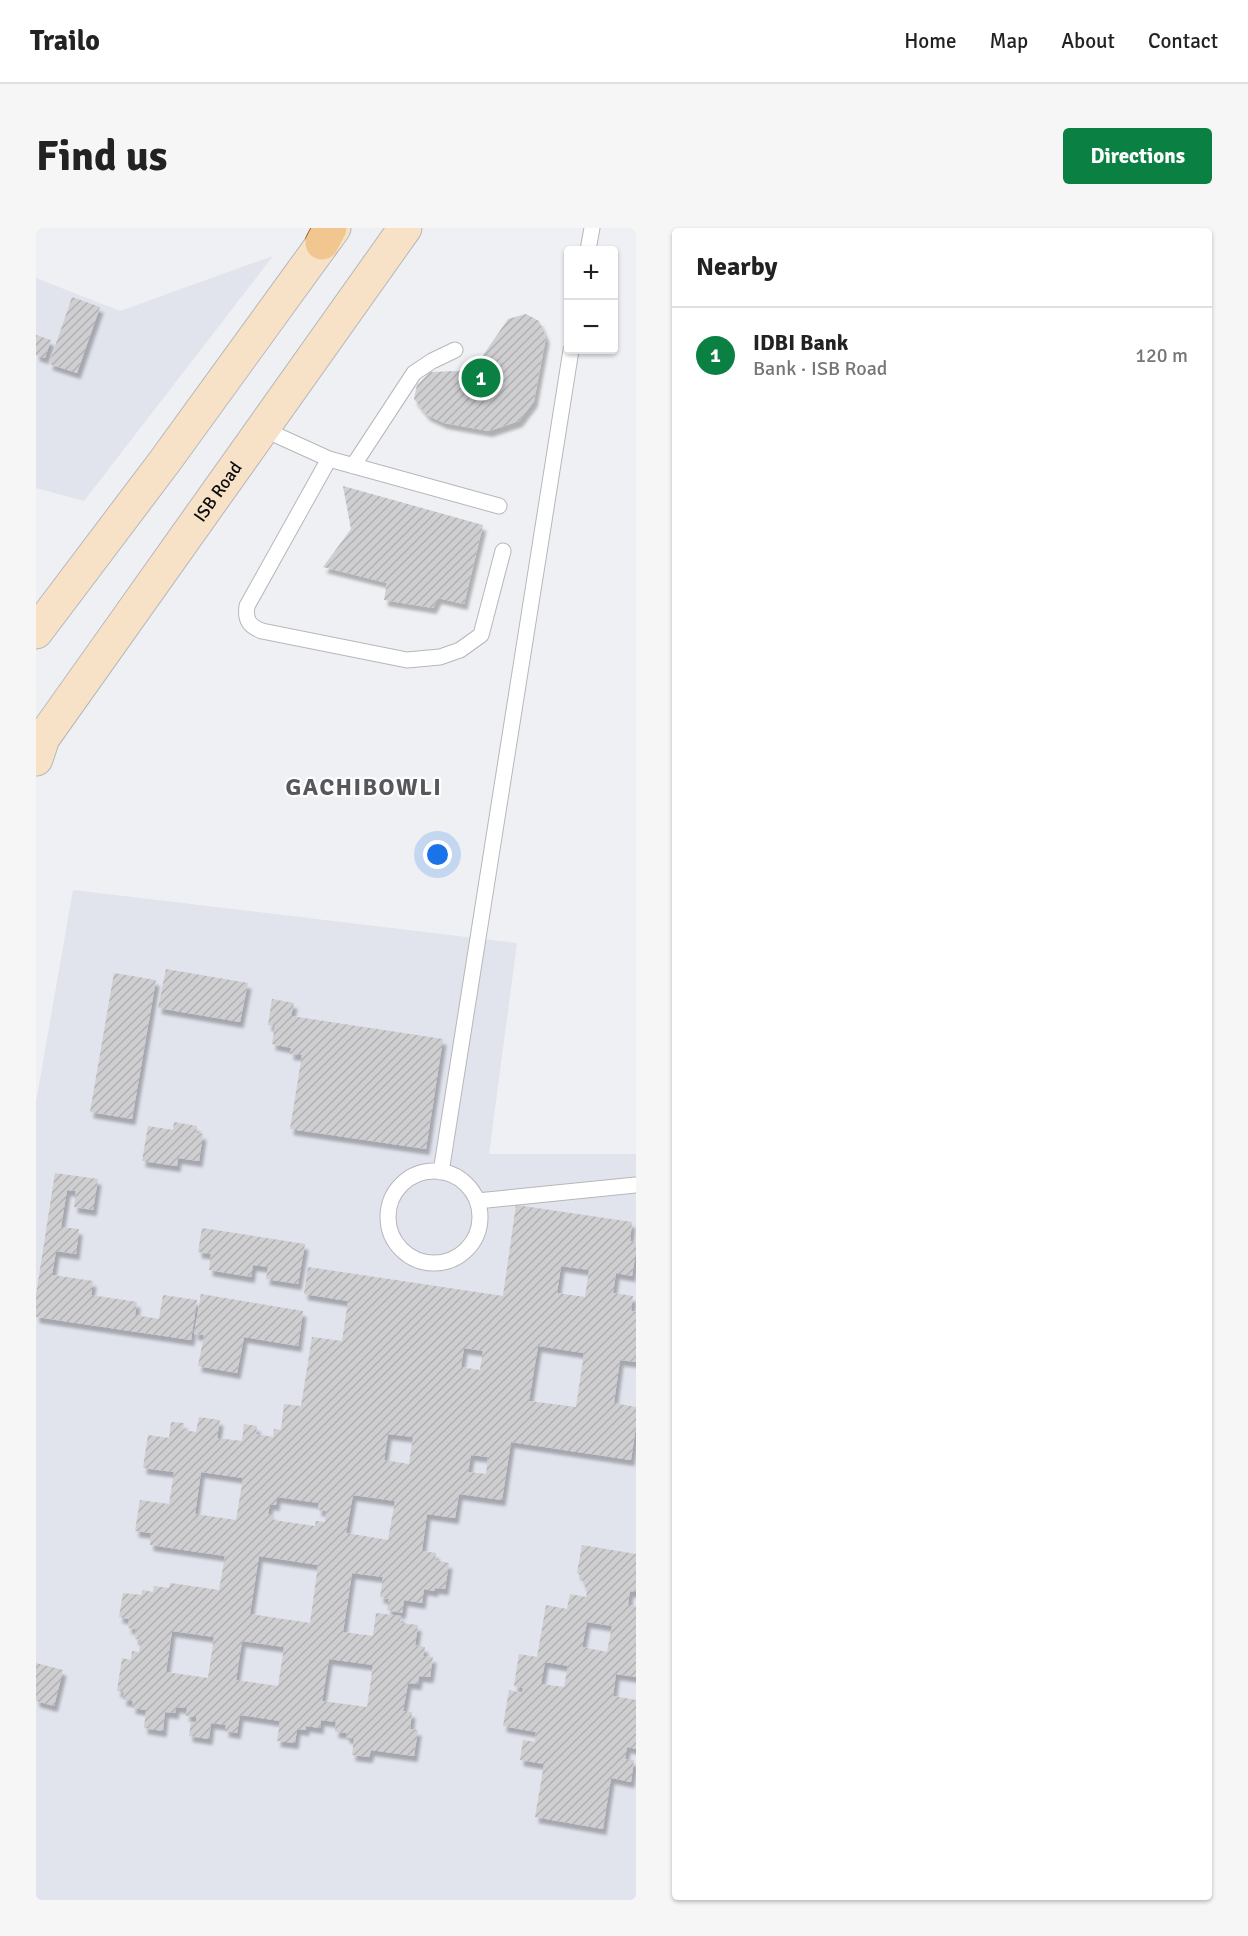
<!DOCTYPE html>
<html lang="en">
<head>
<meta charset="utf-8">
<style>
	body { margin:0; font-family:Signika,sans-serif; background:#f6f6f6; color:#222 }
	.controls { position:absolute; right:18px; top:18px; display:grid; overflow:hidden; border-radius:6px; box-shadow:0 2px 4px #0004 }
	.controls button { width:54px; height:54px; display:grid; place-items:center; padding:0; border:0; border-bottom:2px solid #e0e0e0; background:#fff; color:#222; font:30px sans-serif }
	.you { position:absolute; left:402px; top:627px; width:21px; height:21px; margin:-15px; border:4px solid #fff; border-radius:50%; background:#1a73e8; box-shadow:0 0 0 9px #1a73e833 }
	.badge { display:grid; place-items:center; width:39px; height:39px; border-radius:50%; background:#0b8043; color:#fff; font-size:20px; font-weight:700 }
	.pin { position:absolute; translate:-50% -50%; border:3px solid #fff; box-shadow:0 2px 6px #0006 }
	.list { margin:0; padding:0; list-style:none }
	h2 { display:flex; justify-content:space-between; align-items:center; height:78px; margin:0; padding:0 24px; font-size:26px }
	h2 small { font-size:20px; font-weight:400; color:#767676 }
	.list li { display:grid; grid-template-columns:39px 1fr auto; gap:18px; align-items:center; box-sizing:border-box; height:96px; padding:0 24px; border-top:2px solid #e0e0e0 }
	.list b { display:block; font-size:22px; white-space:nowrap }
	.list p { margin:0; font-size:20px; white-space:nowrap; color:#767676 }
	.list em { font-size:20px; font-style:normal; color:#767676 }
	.map { position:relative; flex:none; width:600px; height:1672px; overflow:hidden; border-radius:6px }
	header { display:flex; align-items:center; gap:36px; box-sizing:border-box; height:84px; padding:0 30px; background:#fff; border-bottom:2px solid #e0e0e0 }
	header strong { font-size:28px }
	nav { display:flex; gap:33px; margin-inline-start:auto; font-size:21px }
	.intro { display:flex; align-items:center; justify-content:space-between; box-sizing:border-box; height:144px; padding:0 36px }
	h1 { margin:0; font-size:42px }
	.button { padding:15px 27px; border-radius:6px; background:#0b8043; color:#fff; font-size:21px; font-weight:700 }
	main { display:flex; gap:36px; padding:0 36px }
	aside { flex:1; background:#fff; border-radius:6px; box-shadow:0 2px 4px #0004 }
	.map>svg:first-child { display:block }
	.built { fill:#e1e3ed }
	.building { fill:url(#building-hatch); fill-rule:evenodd; filter:url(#shadow) }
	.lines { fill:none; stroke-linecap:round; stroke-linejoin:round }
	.service-casing { stroke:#b6b7ba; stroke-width:17 }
	.secondary-casing { stroke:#b6b7ba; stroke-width:35 }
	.primary-casing { stroke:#9b6c31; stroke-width:35 }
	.service { stroke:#fff; stroke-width:15 }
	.secondary { stroke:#f8e2c7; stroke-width:33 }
	.primary { stroke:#f1c68f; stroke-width:33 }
	.labels { text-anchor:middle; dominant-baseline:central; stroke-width:4.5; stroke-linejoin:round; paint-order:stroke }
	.street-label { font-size:18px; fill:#0c0c0d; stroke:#fdfdff }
	.district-label { font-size:24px; font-weight:bold; letter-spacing:1.5px; fill:#57575a; stroke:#fdfdff }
</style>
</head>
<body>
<header>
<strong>Trailo</strong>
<nav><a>Home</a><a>Map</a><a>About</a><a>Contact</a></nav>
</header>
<div class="intro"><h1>Find us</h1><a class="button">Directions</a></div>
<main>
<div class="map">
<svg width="600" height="1672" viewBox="0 0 600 1672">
	<defs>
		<pattern id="building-hatch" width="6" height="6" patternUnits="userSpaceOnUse" patternTransform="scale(1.5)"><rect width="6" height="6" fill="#cfced1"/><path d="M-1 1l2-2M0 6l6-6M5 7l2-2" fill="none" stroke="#b1b0b2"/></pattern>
		<filter id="shadow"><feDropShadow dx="3.5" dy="6" stdDeviation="1.5" flood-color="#0004"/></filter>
	</defs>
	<rect width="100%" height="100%" fill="#eff0f3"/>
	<!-- built -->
	<path class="built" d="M237 28 48 273 0 260V50L84 83Z
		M37 662 481 715 453 926H600V1672H0V874Z"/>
	<!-- building -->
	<path class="building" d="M36 69 64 79 41 145 13 136Z
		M490 86 503 93 510 109 498 173 483 193 453 203 408 195 391 187 378 171 381 157 394 144 422 143 441 136 472 91Z
		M0 107 15 112 9 130 0 127Z
		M307 258 447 297 428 376 402 370 397 380 348 372 351 355 287 339 315 301Z
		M130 741 212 755 204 794 122 780Z
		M78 745 120 752 96 891 54 884Z
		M236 771 258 775 255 788 407 811 390 921 254 901 266 827 254 826 255 820 236 816 239 798 232 797Z
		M138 894 161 898 160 905 167 906 163 933 142 930 141 938 106 933 112 898 137 902Z
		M19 945 62 951 57 982 38 979 40 963 31 962 25 999 43 1001 40 1026 20 1023 16 1047 57 1053 55 1067 101 1074 99 1087 123 1091 127 1067 161 1072 155 1112 0 1089V1067Z
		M480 977 596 994 594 1013 600 1014V1023L596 1048 580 1045 577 1065 597 1068 595 1083 600 1084V1134L584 1132 578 1175 600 1179V1198L595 1232 475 1214 466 1272 423 1266 419 1290 391 1286 386 1323 400 1325 399 1332 413 1335 409 1361 399 1360 398 1363 388 1361 386 1375 368 1372 366 1385 351 1382 353 1371 344 1369 347 1349 316 1345 307 1404 337 1408 340 1385 365 1388 364 1395 382 1397 379 1417 389 1419 387 1428 397 1429 394 1449 383 1448 382 1456 372 1455 367 1483 376 1484 374 1501 382 1502 378 1528 335 1522 333 1529 316 1527 318 1511 310 1509V1505L299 1504 300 1494 285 1492 284 1500 270 1498V1502L261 1501 259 1515 241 1513 244 1493 204 1487 201 1505 189 1503 190 1497 175 1495 173 1511 153 1508 155 1494H160V1489L150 1488 151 1480 140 1479 139 1485 129 1484 127 1503 108 1500 110 1482 96 1480 97 1473 87 1472 88 1464 81 1463 86 1430 95 1432 96 1423 103 1424 105 1412 99 1411 100 1401 92 1400 93 1391 83 1389 87 1365 106 1367V1362L117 1364 118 1358 133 1360 134 1355 183 1362 189 1328 114 1317 115 1305 99 1303 104 1272 133 1276 138 1244 107 1240 112 1207 133 1210 135 1194 148 1195 147 1202 160 1204 163 1189 184 1192 181 1210 206 1213 208 1196 221 1198 220 1206 237 1209 238 1201 245 1202 248 1176 265 1178 276 1109 306 1113 312 1073 268 1066 272 1039 467 1068ZM525 1038 553 1042 549 1069 521 1065ZM502 1118 548 1125 540 1179 493 1173ZM428 1120 447 1123 444 1142 425 1139ZM352 1206 377 1209 373 1236 348 1232ZM435 1227 452 1229 450 1246 432 1244ZM165 1244 207 1250 200 1292 159 1286ZM317 1267 359 1273 352 1312 310 1305ZM241 1269 283 1275 282 1282 290 1283 289 1294 280 1293 279 1298 237 1292 238 1287 232 1286 234 1276 240 1277ZM223 1328 282 1337 274 1395 214 1386ZM136 1403 178 1409 172 1450 130 1444ZM206 1413 248 1419 242 1458 200 1452ZM293 1431 337 1437 331 1479 286 1473Z
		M166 1000 269 1016 262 1056 230 1051 232 1039 217 1037 215 1049 173 1042 175 1026 162 1024Z
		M165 1066 267 1083 262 1118 208 1109 201 1145 162 1138 168 1107 158 1106Z
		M546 1317 600 1326V1360L599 1364 594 1363 592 1377 600 1378V1449L580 1446 577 1468 600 1472V1521L591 1519 589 1531 598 1532 595 1554 575 1550 567 1601 499 1589 508 1536 484 1532 487 1512 499 1514 500 1504 467 1498 473 1462 486 1465 487 1460 478 1458 483 1426 501 1429 510 1377 531 1381 534 1366 550 1369 552 1360 549 1359 545 1348 541 1345ZM551 1394 576 1398 571 1424 546 1419ZM509 1434 532 1438 528 1459 505 1456Z
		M0 1435 27 1442 18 1478 0 1473Z"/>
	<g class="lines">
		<defs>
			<path id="service" d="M552 22 556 0
				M227 201 293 231 463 278
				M293 231 211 378C209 392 213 398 226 403L371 432 404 429 424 422 445 407 467 323
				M317 238 378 145 396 133 419 122
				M352 989a46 46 0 1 1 92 0a46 46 0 1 1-92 0Z
				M405 944 535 122
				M441 973 600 957"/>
			<g id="secondary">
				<path d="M0 404 129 233 298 0"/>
				<path id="s1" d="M0 531 7 510 369 0"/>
			</g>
			<path id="primary" d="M286 15 294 0"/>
		</defs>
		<!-- service casing -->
		<use href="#service" class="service-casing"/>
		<!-- secondary casing -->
		<use href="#secondary" class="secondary-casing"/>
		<!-- primary casing -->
		<use href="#primary" class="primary-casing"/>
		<!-- service -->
		<use href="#service" class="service"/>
		<!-- secondary -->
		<use href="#secondary" class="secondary"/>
		<!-- primary -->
		<use href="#primary" class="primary"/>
	</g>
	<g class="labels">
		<!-- street labels -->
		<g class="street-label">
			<text stroke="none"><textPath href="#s1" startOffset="324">ISB Road</textPath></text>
		</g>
		<!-- district labels -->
		<g class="district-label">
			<text x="328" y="559">GACHIBOWLI</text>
		</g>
	</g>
</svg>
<div class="controls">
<button>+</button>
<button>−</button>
</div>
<div class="you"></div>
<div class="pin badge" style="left:445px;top:150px">1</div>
</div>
<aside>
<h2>Nearby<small></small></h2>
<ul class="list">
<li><span class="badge">1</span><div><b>IDBI Bank</b><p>Bank · ISB Road</p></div><em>120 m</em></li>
</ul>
</aside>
</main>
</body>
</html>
